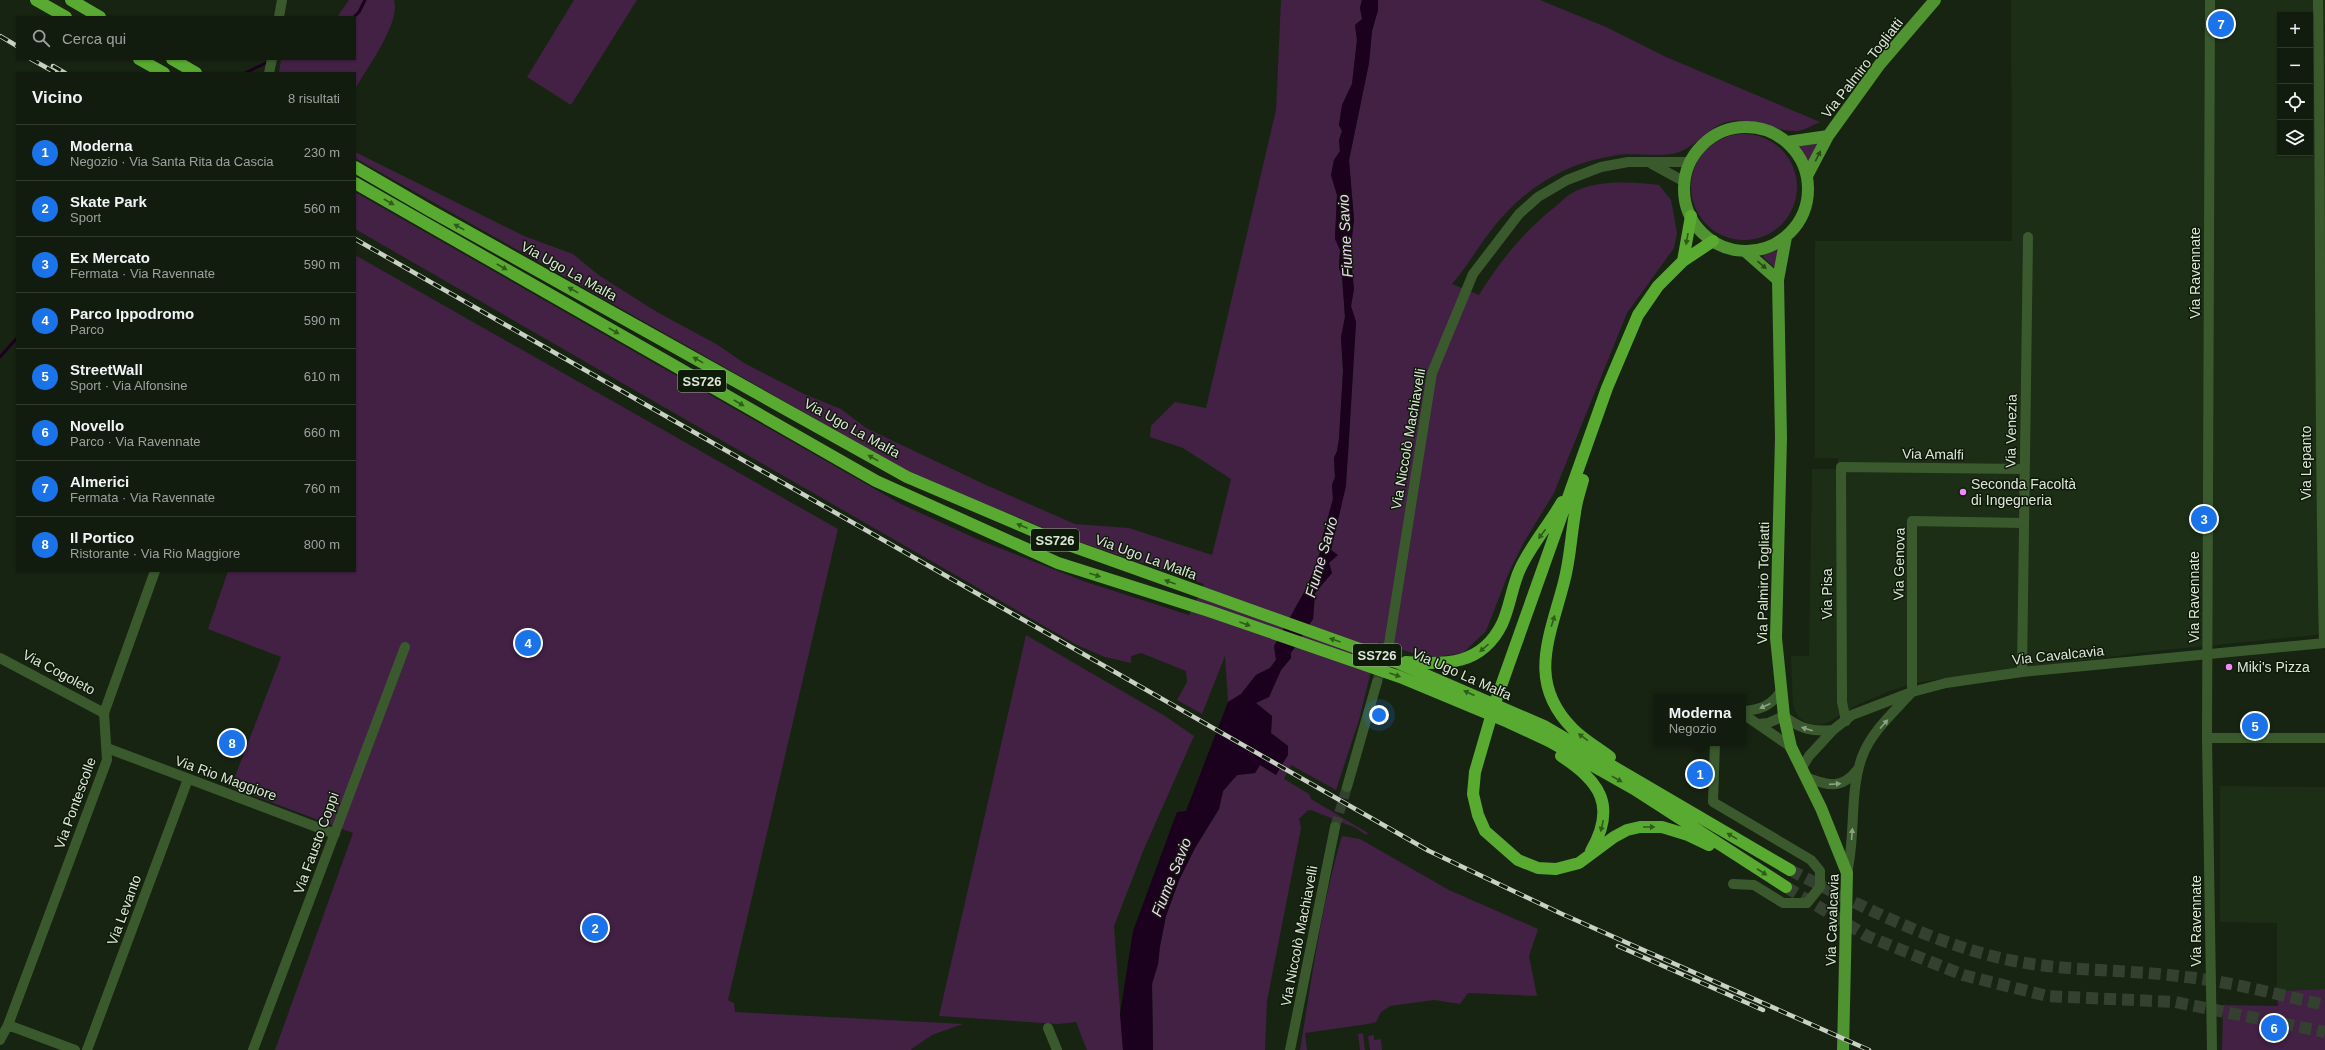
<!DOCTYPE html>
<html lang="it">
<head>
<meta charset="utf-8">
<style>
	body { margin:0; font-family:Helvetica,sans-serif; background:#1a2417; color:#f1f3f6 }
	.controls { position:absolute; right:12px; top:12px; display:grid; overflow:hidden; border-radius:0px; box-shadow:0 1px 3px #0004 }
	.controls button { width:36px; height:36px; display:grid; place-items:center; padding:0; border:0; border-bottom:1px solid #30392e; background:#111b0e; color:#f1f3f6; font:20px sans-serif }
	.you { position:absolute; left:1379px; top:715px; width:14px; height:14px; margin:-10px; border:3px solid #fff; border-radius:50%; background:#1a73e8; box-shadow:0 0 0 6px #1a73e833 }
	.badge { display:grid; place-items:center; width:26px; height:26px; border-radius:50%; background:#1a73e8; color:#fff; font-size:13px; font-weight:700 }
	.pin { position:absolute; translate:-50% -50%; border:2px solid #fff; box-shadow:0 1px 4px #0006 }
	.popup { position:absolute; left:1654px; top:694px; width:92px; height:52px; box-sizing:border-box; display:grid; place-content:center; border-radius:0px; background:#111b0e; filter:drop-shadow(0 1px 3px #0005); font-size:13px; white-space:nowrap; color:#9ca19e }
	.popup b { font-size:15px; color:#f1f3f6 }
	.popup::after { content:''; position:absolute; left:50%; top:100%; margin-left:-8px; border:8px solid transparent; border-top-color:#111b0e }
	.list { margin:0; padding:0; list-style:none }
	h2 { display:flex; justify-content:space-between; align-items:center; height:52px; margin:0; padding:0 16px; font-size:17px }
	h2 small { font-size:13px; font-weight:400; color:#9ca19e }
	.list li { display:grid; grid-template-columns:26px 1fr auto; gap:12px; align-items:center; box-sizing:border-box; height:56px; padding:0 16px; border-top:1px solid #30392e }
	.list b { display:block; font-size:15px; white-space:nowrap }
	.list p { margin:0; font-size:13px; white-space:nowrap; color:#9ca19e }
	.list em { font-size:13px; font-style:normal; color:#9ca19e }
	.icon { flex:none; width:22px; height:22px; fill:none; stroke:currentColor; stroke-width:2; stroke-linecap:round; stroke-linejoin:round }
	.map { position:relative; flex:none; width:2325px; height:1050px; overflow:hidden }
	.search { position:absolute; background:#111b0e; box-shadow:0 1px 3px #0004; left:16px; top:16px; width:340px; height:44px; display:flex; align-items:center; gap:10px; box-sizing:border-box; padding:0 14px; border-radius:0px; color:#9ca19e; font-size:15px }
	.panel { position:absolute; background:#111b0e; box-shadow:0 1px 3px #0004; left:16px; top:72px; width:340px; height:500px; border-radius:0px }
	.map>svg:first-child { display:block }
	.built { fill:#1d2e16; fill-rule:evenodd }
	.green { fill:#422144 }
	.water { fill:#1b011d }
	.lines { fill:none; stroke-linecap:round; stroke-linejoin:round }
	.stream { stroke:#1b011d; stroke-width:3 }
	.minor-tunnel { stroke:#354130; stroke-width:10; stroke-dasharray:10 5; stroke-linecap:butt }
	.highway-tunnel { stroke:#354130; stroke-width:12; stroke-dasharray:12 6; stroke-linecap:butt }
	.minor { stroke:#3a5a2e; stroke-width:10 }
	.major { stroke:#509331; stroke-width:12 }
	.highway { stroke:#58aa30; stroke-width:12 }
	.rail-casing { stroke:#c8d1c4; stroke-width:4.5 }
	.rail { stroke:#0e1b09; stroke-width:3; stroke-dasharray:9; stroke-linecap:butt }
	.oneway { fill:#284b19 }
	.oneway2 { fill:#2f5b1b }
	.oneway3 { fill:#8ca084 }
	.poi-dot { fill:#ef8bf7; stroke:#0e1b09; stroke-width:1.5 }
	.labels { text-anchor:middle; dominant-baseline:central; stroke-width:3; stroke-linejoin:round; paint-order:stroke }
	.shield { fill:#0e1b09; stroke:#a0a99b; stroke-width:1 }
	.shield-label { font-size:13px; font-weight:bold; fill:#dee6da }
	.street-label { font-size:14px; fill:#dee6da; stroke:#0e1b09 }
	.poi-label { font-size:14px; fill:#dee6da; stroke:#0e1b09; text-anchor:start }
	.water-label { font-size:15px; font-style:italic; fill:#f3d3f5; stroke:#0e1b09 }
</style>
</head>
<body>
<div class="map">
<svg width="2325" height="1050" viewBox="0 0 2325 1050">
	<rect width="100%" height="100%" fill="#172412"/>
	<!-- built -->
	<path class="built" d="M2011 0H2325V634L2155 651 1920 682 1892 690 1855 706 1829 722 1819 725 1806 723 1798 717 1793 705 1791 656H1809L1812 469H1838V458H1815V241H2012ZM2280 15H2310V153H2280Z
		M2220 786 2325 787V989L2277 991V923L2220 922Z"/>
	<!-- green -->
	<path class="green" d="M349 0H394C401 23 367 68 355 89V73H279L281 59H355V17H337Z
		M574 0H637L571 105 527 77Z
		M1281 0H1362L1360 8 1363 19 1355 25 1357 40 1352 84 1342 105 1339 125 1342 131 1339 140 1340 151 1334 160 1331 175 1337 195 1335 239 1340 250 1339 268 1342 276 1345 317 1341 337 1343 371 1339 439 1337 451 1334 458 1335 477 1332 485 1333 499 1318 559 1307 587 1294 610 1276 660 1270 668 1256 675 1241 694 1228 702 1225 656 1202 714 1177 700 1187 682 1186 671 1141 653 1131 656V663L1105 657 1077 645 355 229V192L901 504 979 540 1086 582 1189 615 1204 584 1068 538 913 474 355 158V152L524 236 573 254 600 276 657 312 718 345 744 363 804 394 841 409 866 428 986 485 1075 524 1129 528 1212 555 1231 479 1183 448 1150 437 1151 426 1175 402 1206 408 1276 110Z
		M1378 0H1540L1606 27 1666 57 1820 122C1813 125 1805 130 1797 131 1775 132 1755 118 1732 121 1708 124 1696 150 1672 154 1652 157 1631 152 1612 156 1569 163 1534 183 1505 214 1487 232 1470 263 1452 284L1479 295C1500 261 1524 231 1556 206 1561 202 1566 196 1572 193 1596 179 1633 182 1659 185L1671 200 1677 233 1674 248 1627 313 1554 493 1524 542 1509 572 1486 631 1463 653 1435 657 1419 655 1378 642 1359 720 1336 790 1291 765 1284 779 1309 794 1311 799 1368 833 1366 835 1356 828 1311 810 1307 811 1299 819 1301 828 1267 1001 1265 1050H1153L1152 984 1158 964 1160 946 1166 916 1179 880 1195 848 1219 809 1223 791 1237 775 1255 773 1260 765 1276 775 1288 746 1271 733 1272 716 1255 703 1269 697 1281 670 1291 658V653L1313 619 1315 593 1332 573 1329 563 1348 457 1356 322 1351 306 1354 289 1349 241 1354 220 1349 160 1369 63 1372 31 1378 10Z
		M1691 187a53 53 0 1 1 106 0a53 53 0 1 1-106 0Z
		M1817 143 1808 163 1797 147Z
		M1781 249 1776 269 1762 256Z
		M355 255 838 529 728 1000 734 1003 735 1012 963 1024 932 1035 910 1050H275L353 833 231 787 281 657 208 629 228 571H355Z
		M1026 635 1165 716 1194 736 1144 849 1114 926 1123 1050H1087L1076 1022 1058 1024 939 1016Z
		M1342 836 1360 839 1449 890 1538 929 1529 956 1537 996 1468 993 1460 1004 1434 1000 1390 1006 1381 1012 1376 1022 1368 1024 1305 1033 1307 1050H1300C1312 978 1321 906 1342 836Z
		M2325 989V1050H2222L2223 1005 2278 1006 2277 991Z
		M1363 1033 1365 1050H1360L1358 1034Z
		M1374 1035V1040L1381 1039 1382 1050H1370L1368 1036Z"/>
	<!-- water -->
	<path class="water" d="M1362 0H1378V10L1372 31 1369 63 1349 160 1354 220 1352 238 1349 241 1354 289 1351 306 1356 322 1346 486 1331 550 1338 555 1329 563 1332 573 1315 593 1313 619 1291 653V658L1281 670 1269 697 1256 703 1272 716 1271 733 1288 746V755L1276 775 1260 765 1255 773 1237 775 1223 791 1219 809 1195 848 1179 880 1166 916 1160 946 1158 964 1152 984 1153 1050H1123L1120 1014 1133 931 1177 812 1186 811 1228 702 1241 694 1256 675 1270 668 1276 660 1274 646 1307 587 1321 550 1322 538 1333 499 1332 485 1335 477 1334 458 1337 451 1339 439 1343 371 1341 337 1345 317 1342 276 1339 268 1340 250 1335 239 1337 195 1331 175 1334 160 1340 151 1339 140 1342 131 1339 125 1342 105 1352 84 1357 40 1355 25 1362 19 1360 8Z"/>
	<g class="lines">
		<!-- stream -->
		<path class="stream" d="M354 17 359 12 365 0
			M245 73 268 62
			M0 357 17 338"/>
		<!-- minor-tunnel -->
		<path class="minor-tunnel" d="M1377 682 1389 644
			M1335 827 1347 787"/>
		<!-- highway-tunnel -->
		<path class="highway-tunnel" d="M1790 870C1861 906 1935 945 2014 961 2071 972 2128 969 2186 977 2232 982 2279 995 2325 1005
			M1786 887 1867 936 1963 975 2047 996 2175 1002 2325 1032"/>
		<!-- minor -->
		<path class="minor" d="M2210 0 2207 738 2212 1050
			M2318 0C2321 215 2319 429 2324 643
			M279 17 282 0
			M269 73 272 59
			M1652 164 1685 182
			M1389 644 1432 373 1473 274 1519 214 1538 197 1567 180 1601 167 1628 162H1690
			M0 658 104 713
			M2022 672 2028 237
			M1912 692V521L2023 523
			M1743 711C1760 710 1771 706 1781 691
			M1743 714 1791 747
			M1846 721 1842 702 1841 467 2024 469
			M1758 724 1768 723 1784 716C1800 729 1812 732 1833 730
			M2207 738H2325
			M1715 743 1713 802 1811 860 1820 871V887L1807 903H1783L1754 885 1733 884
			M107 748 335 834
			M1801 769 1809 756 1833 730 1852 715 1912 692 1946 683 2022 672 2325 643
			M1805 777C1828 786 1842 790 1858 769
			M1347 787 1377 682
			M1847 873C1856 835 1849 793 1862 757 1871 732 1894 712 1911 693
			M8 1025 75 1050
			M1048 1028 1057 1050
			M0 1040 8 1025 107 760 104 713 155 571
			M87 1050 188 779
			M253 1050 405 647
			M1290 1050 1335 827"/>
		<!-- major -->
		<path class="major" d="M1684 189a62 62 0 1 1 124 0a62 62 0 1 1-124 0Z
			M1787 142 1828 136
			M1807 176 1828 136 1880 64 1935 0
			M1786 237 1778 280 1781 438 1776 638 1784 716 1791 747 1821 808 1847 873 1843 1050
			M1745 251 1778 280"/>
		<!-- highway -->
		<path class="highway" d="M36 0 66 17
			M71 0 100 17
			M139 59 164 73
			M172 59 196 73
			M355 167 429 210 907 477 1055 540 1396 662 1544 726 1790 870
			M355 183 876 481 1058 563 1209 611 1400 677 1508 722 1549 741 1634 789 1786 887
			M1683 261 1691 216
			M1583 480C1580 491 1576 502 1575 513 1571 536 1570 560 1564 582 1550 637 1526 682 1573 729 1584 740 1598 748 1610 757
			M1406 662C1446 665 1482 665 1502 624 1510 607 1512 586 1520 569 1531 545 1549 525 1562 502
			M1561 756C1600 781 1617 806 1591 851
			M1709 845 1688 835 1662 827H1640L1627 830 1614 837 1579 863 1556 869 1538 868 1518 860 1485 831 1478 815 1473 794 1475 772 1495 703 1607 388 1638 315 1658 286 1683 261 1713 241"/>
		<defs>
			<path id="rail" d="M0 36 17 46
				M31 59 56 73
				M53 66 65 73
				M355 239 1429 851 1562 914 1869 1050
				M1618 946 1763 1010"/>
		</defs>
		<!-- rail casing -->
		<use href="#rail" class="rail-casing"/>
		<!-- rail -->
		<use href="#rail" class="rail"/>
	</g>
	<!-- one-way arrows -->
	<defs><path id="oneway-solid" d="M-6-.8H1V-3.2L6.5 0L1 3.2V.8H-6Z"/></defs>
	<g class="oneway">
		<use href="#oneway-solid" transform="translate(1818 156) rotate(-63)"/>
		<use href="#oneway-solid" transform="translate(1762 265) rotate(41)"/>
	</g>
	<g class="oneway2">
		<use href="#oneway-solid" transform="translate(389 202) rotate(30)"/>
		<use href="#oneway-solid" transform="translate(459 227) rotate(-151)"/>
		<use href="#oneway-solid" transform="translate(1687 239) rotate(100)"/>
		<use href="#oneway-solid" transform="translate(502 267) rotate(30)"/>
		<use href="#oneway-solid" transform="translate(573 290) rotate(-151)"/>
		<use href="#oneway-solid" transform="translate(614 331) rotate(30)"/>
		<use href="#oneway-solid" transform="translate(698 360) rotate(-151)"/>
		<use href="#oneway-solid" transform="translate(739 403) rotate(30)"/>
		<use href="#oneway-solid" transform="translate(873 458) rotate(-151)"/>
		<use href="#oneway-solid" transform="translate(1022 526) rotate(-157)"/>
		<use href="#oneway-solid" transform="translate(1542 534) rotate(127)"/>
		<use href="#oneway-solid" transform="translate(1095 575) rotate(18)"/>
		<use href="#oneway-solid" transform="translate(1170 582) rotate(-160)"/>
		<use href="#oneway-solid" transform="translate(1553 621) rotate(-73)"/>
		<use href="#oneway-solid" transform="translate(1245 624) rotate(20)"/>
		<use href="#oneway-solid" transform="translate(1335 640) rotate(-161)"/>
		<use href="#oneway-solid" transform="translate(1484 648) rotate(139)"/>
		<use href="#oneway-solid" transform="translate(1395 675) rotate(19)"/>
		<use href="#oneway-solid" transform="translate(1469 693) rotate(-156)"/>
		<use href="#oneway-solid" transform="translate(1583 737) rotate(-144)"/>
		<use href="#oneway-solid" transform="translate(1617 779) rotate(29)"/>
		<use href="#oneway-solid" transform="translate(1602 826) rotate(103)"/>
		<use href="#oneway-solid" transform="translate(1649 827)"/>
		<use href="#oneway-solid" transform="translate(1732 836) rotate(-149)"/>
		<use href="#oneway-solid" transform="translate(1762 872) rotate(33)"/>
	</g>
	<g class="oneway3">
		<use href="#oneway-solid" transform="translate(1765 706) rotate(155)"/>
		<use href="#oneway-solid" transform="translate(1884 724) rotate(-48)"/>
		<use href="#oneway-solid" transform="translate(1807 729) rotate(-163)"/>
		<use href="#oneway-solid" transform="translate(1835 784) rotate(-4)"/>
		<use href="#oneway-solid" transform="translate(1852 834) rotate(-86)"/>
	</g>
	<!-- markers -->
	<g class="poi-dot">
		<circle cx="1963" cy="492" r="4"/>
		<circle cx="2229" cy="667" r="4"/>
	</g>
	<g class="labels">
		<!-- shield labels -->
		<g class="shield">
			<rect x="678" y="370" width="48" height="22" rx="3"/>
			<rect x="1031" y="529" width="48" height="22" rx="3"/>
			<rect x="1353" y="644" width="48" height="22" rx="3"/>
		</g>
		<g class="shield-label">
			<text x="702" y="381">SS726</text>
			<text x="1055" y="540">SS726</text>
			<text x="1377" y="655">SS726</text>
		</g>
		<!-- street labels -->
		<g class="street-label">
			<text transform="translate(1862 68) rotate(-52)">Via Palmiro Togliatti</text>
			<text transform="translate(569 271) rotate(29)">Via Ugo La Malfa</text>
			<text transform="translate(2195 273) rotate(-90)">Via Ravennate</text>
			<text transform="translate(852 428) rotate(29)">Via Ugo La Malfa</text>
			<text transform="translate(2011 431) rotate(-89)">Via Venezia</text>
			<text transform="translate(1408 439) rotate(-80)">Via Niccolò Machiavelli</text>
			<text transform="translate(1933 454) rotate(1)">Via Amalfi</text>
			<text transform="translate(2306 463) rotate(-90)">Via Lepanto</text>
			<text transform="translate(1146 557) rotate(20)">Via Ugo La Malfa</text>
			<text transform="translate(1899 564) rotate(-89)">Via Genova</text>
			<text transform="translate(1763 583) rotate(-89)">Via Palmiro Togliatti</text>
			<text transform="translate(1827 594) rotate(-90)">Via Pisa</text>
			<text transform="translate(2194 597) rotate(-90)">Via Ravennate</text>
			<text transform="translate(2058 655) rotate(-6)">Via Cavalcavia</text>
			<text transform="translate(59 672) rotate(28)">Via Cogoleto</text>
			<text transform="translate(1462 674) rotate(24)">Via Ugo La Malfa</text>
			<text transform="translate(226 778) rotate(20)">Via Rio Maggiore</text>
			<text transform="translate(75 803) rotate(-70)">Via Pontescolle</text>
			<text transform="translate(316 843) rotate(-70)">Via Fausto Coppi</text>
			<text transform="translate(124 910) rotate(-70)">Via Levanto</text>
			<text transform="translate(1832 920) rotate(-88)">Via Cavalcavia</text>
			<text transform="translate(2196 921) rotate(-90)">Via Ravennate</text>
			<text transform="translate(1299 936) rotate(-79)">Via Niccolò Machiavelli</text>
		</g>
		<!-- poi labels -->
		<g class="poi-label">
			<text x="1971" y="484">Seconda Facoltà<tspan x="1971" dy="16">di Ingegneria</tspan></text>
			<text x="2237" y="667">Miki's Pizza</text>
		</g>
		<!-- water labels -->
		<g class="water-label">
			<text transform="translate(1345 236) rotate(-93)">Fiume Savio</text>
			<text transform="translate(1321 557) rotate(-74)">Fiume Savio</text>
			<text transform="translate(1171 877) rotate(-68)">Fiume Savio</text>
		</g>
	</g>
</svg>
<div class="controls">
<button>+</button>
<button>−</button>
<button><svg class="icon" aria-label="locate" viewBox="0 0 24 24"><circle cx="12" cy="12" r="6"/><path d="M12 2v4M12 18v4M2 12h4M18 12h4"/></svg></button>
<button><svg class="icon" aria-label="layers" viewBox="0 0 24 24"><path d="M12 4l9 5-9 5-9-5zM3 14l9 5 9-5"/></svg></button>
</div>
<div class="you"></div>
<div class="pin badge" style="left:1700px;top:774px">1</div>
<div class="popup"><b>Moderna</b>Negozio</div>
<div class="pin badge" style="left:595px;top:928px">2</div>
<div class="pin badge" style="left:2204px;top:519px">3</div>
<div class="pin badge" style="left:528px;top:643px">4</div>
<div class="pin badge" style="left:2255px;top:726px">5</div>
<div class="pin badge" style="left:2274px;top:1028px">6</div>
<div class="pin badge" style="left:2221px;top:24px">7</div>
<div class="pin badge" style="left:232px;top:743px">8</div>
<div class="search"><svg class="icon" aria-label="search" viewBox="0 0 24 24"><circle cx="10" cy="10" r="6"/><path d="M15 15l6 6"/></svg>Cerca qui</div>
<section class="panel">
<h2>Vicino<small>8 risultati</small></h2>
<ul class="list">
<li><span class="badge">1</span><div><b>Moderna</b><p>Negozio · Via Santa Rita da Cascia</p></div><em>230 m</em></li>
<li><span class="badge">2</span><div><b>Skate Park</b><p>Sport</p></div><em>560 m</em></li>
<li><span class="badge">3</span><div><b>Ex Mercato</b><p>Fermata · Via Ravennate</p></div><em>590 m</em></li>
<li><span class="badge">4</span><div><b>Parco Ippodromo</b><p>Parco</p></div><em>590 m</em></li>
<li><span class="badge">5</span><div><b>StreetWall</b><p>Sport · Via Alfonsine</p></div><em>610 m</em></li>
<li><span class="badge">6</span><div><b>Novello</b><p>Parco · Via Ravennate</p></div><em>660 m</em></li>
<li><span class="badge">7</span><div><b>Almerici</b><p>Fermata · Via Ravennate</p></div><em>760 m</em></li>
<li><span class="badge">8</span><div><b>Il Portico</b><p>Ristorante · Via Rio Maggiore</p></div><em>800 m</em></li>
</ul>
</section>
</div>
</body>
</html>
